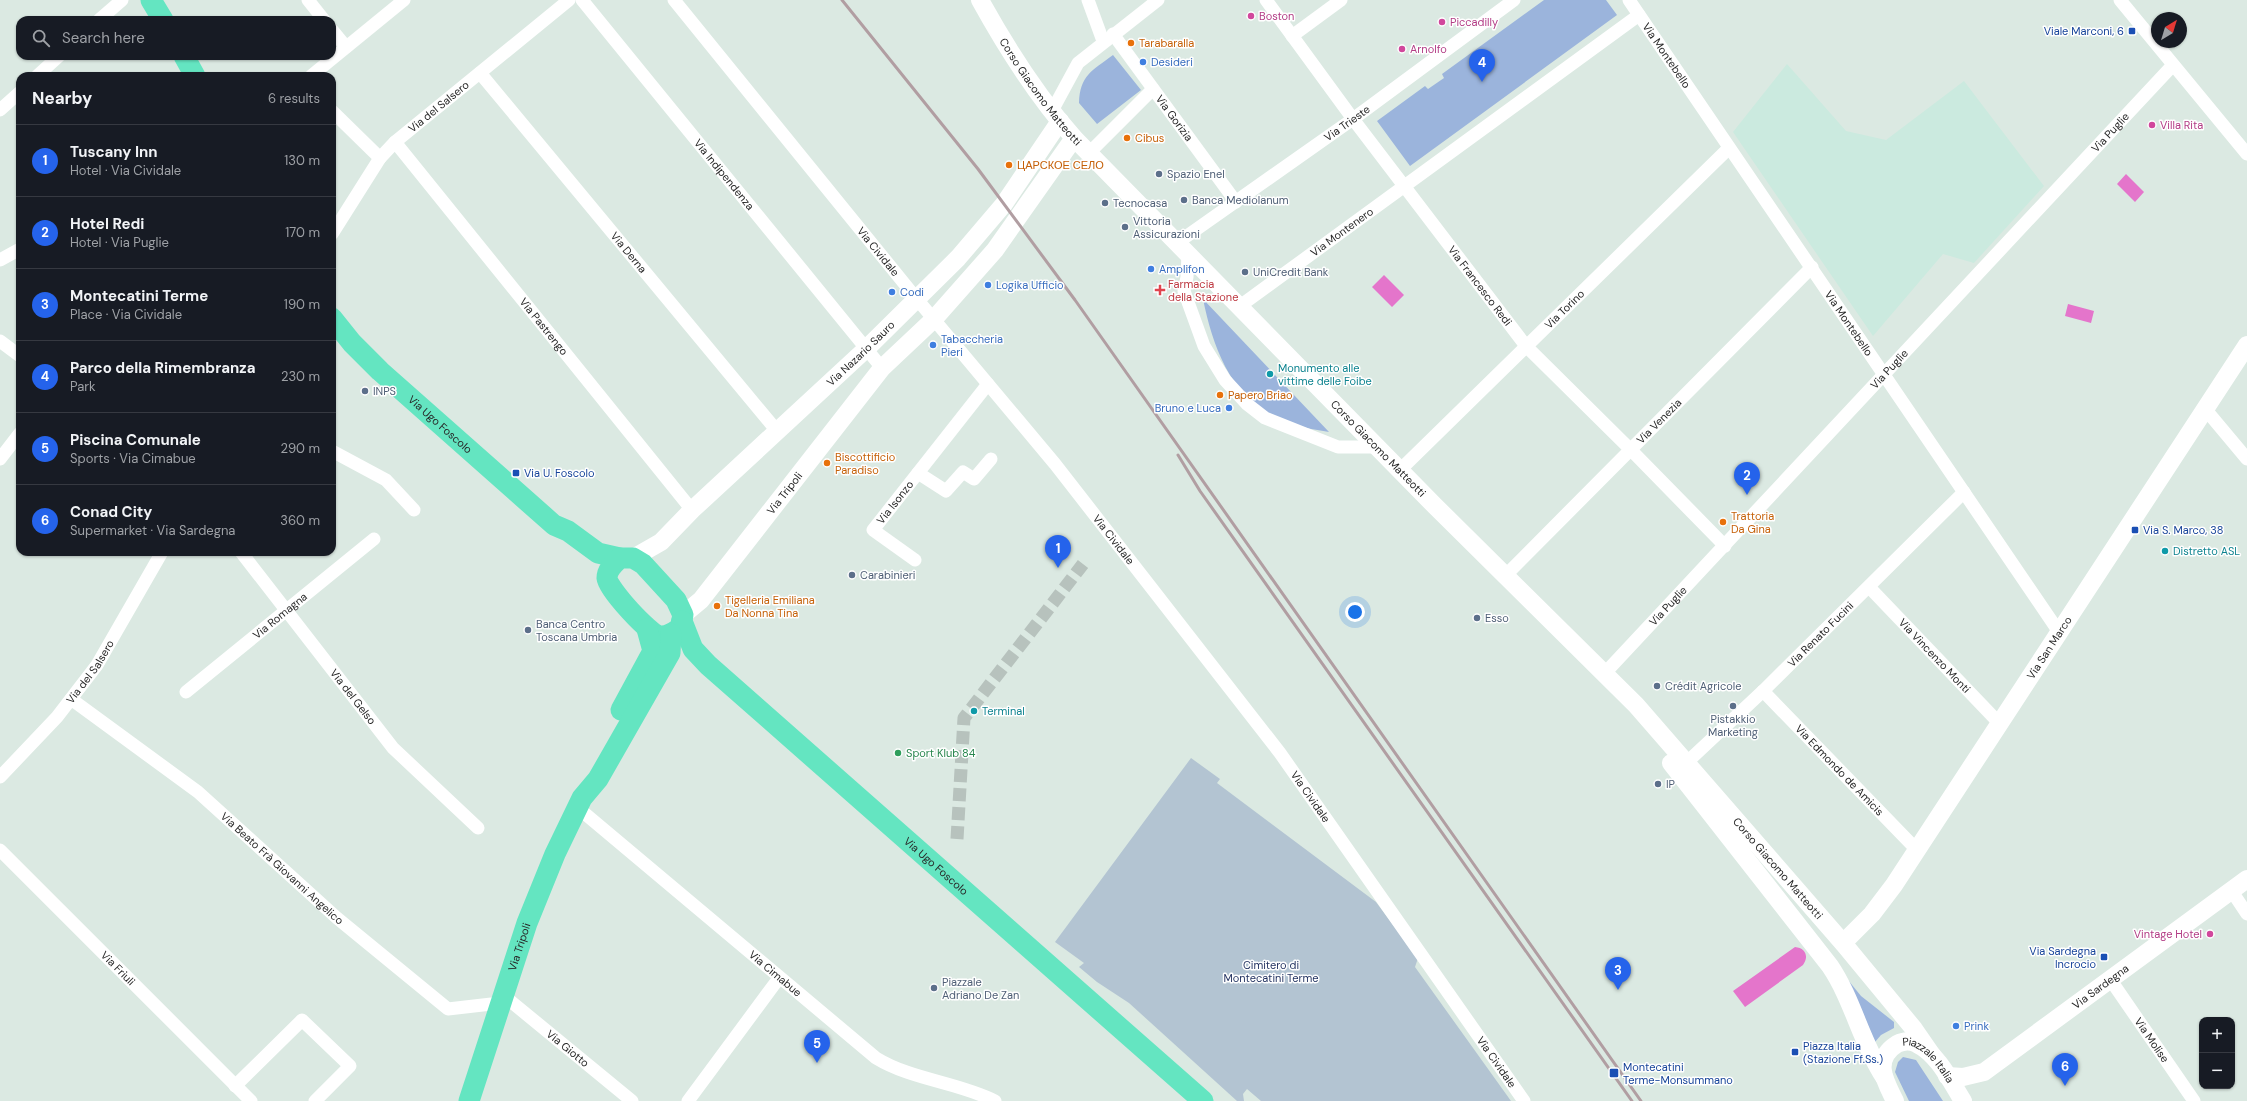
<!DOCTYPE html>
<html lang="en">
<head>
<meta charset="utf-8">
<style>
	body { margin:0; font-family:"DM Sans",sans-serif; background:#20242c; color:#f1f3f6 }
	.controls { position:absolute; right:12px; bottom:12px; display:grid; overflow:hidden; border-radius:8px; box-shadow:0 1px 3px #0004 }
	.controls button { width:36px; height:36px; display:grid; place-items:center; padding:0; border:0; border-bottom:1px solid #363941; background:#171b24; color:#f1f3f6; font:20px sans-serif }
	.compass { position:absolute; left:2151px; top:12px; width:36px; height:36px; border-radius:50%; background:#171b24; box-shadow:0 1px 3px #0004; rotate:38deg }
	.you { position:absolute; left:1355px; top:612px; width:14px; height:14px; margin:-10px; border:3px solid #fff; border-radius:50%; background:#1a73e8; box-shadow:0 0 0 6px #1a73e833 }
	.badge { display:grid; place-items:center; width:26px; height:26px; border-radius:50%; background:#2563eb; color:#fff; font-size:13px; font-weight:700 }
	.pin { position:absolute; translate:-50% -33px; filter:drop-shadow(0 1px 2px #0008) }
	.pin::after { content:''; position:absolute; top:21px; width:14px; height:12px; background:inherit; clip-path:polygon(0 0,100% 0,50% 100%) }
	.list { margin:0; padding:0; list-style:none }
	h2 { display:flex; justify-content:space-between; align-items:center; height:52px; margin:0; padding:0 16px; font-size:17px }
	h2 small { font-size:13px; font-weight:400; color:#9ea1a6 }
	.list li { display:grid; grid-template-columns:26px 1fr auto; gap:12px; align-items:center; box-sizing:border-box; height:72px; padding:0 16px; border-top:1px solid #363941 }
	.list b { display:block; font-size:15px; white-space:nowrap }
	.list p { margin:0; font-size:13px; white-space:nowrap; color:#9ea1a6 }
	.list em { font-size:13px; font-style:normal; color:#9ea1a6 }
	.icon { flex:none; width:22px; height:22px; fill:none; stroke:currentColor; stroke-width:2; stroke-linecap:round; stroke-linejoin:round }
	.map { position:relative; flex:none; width:2247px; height:1101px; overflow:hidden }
	.search { position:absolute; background:#171b24; box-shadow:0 1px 3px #0004; left:16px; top:16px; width:320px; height:44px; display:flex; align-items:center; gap:10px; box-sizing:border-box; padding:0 14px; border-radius:12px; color:#9ea1a6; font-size:15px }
	.panel { position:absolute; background:#171b24; box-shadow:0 1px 3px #0004; left:16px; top:72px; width:320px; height:484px; border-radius:12px }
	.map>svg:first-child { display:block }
	.education { fill:#cbeadf }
	.green { fill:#9bb4dc }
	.cemetery { fill:#b3c4d2 }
	.water { fill:#e475cb }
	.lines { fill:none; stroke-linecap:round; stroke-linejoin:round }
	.street-tunnel { stroke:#b7c2bd; stroke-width:13; stroke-dasharray:13 6; stroke-linecap:butt }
	.street { stroke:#fff; stroke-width:13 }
	.secondary { stroke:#fff; stroke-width:18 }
	.primary { stroke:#64e5c1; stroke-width:21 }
	.rail { stroke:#b19ea2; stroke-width:3 }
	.hotel-dot { fill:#d1479c; stroke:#fff; stroke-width:1.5 }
	.transit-dot { fill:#1a4fb4; stroke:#fff; stroke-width:1.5 }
	.food-dot { fill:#e8710a; stroke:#fff; stroke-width:1.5 }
	.shop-dot { fill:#3f7fe0; stroke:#fff; stroke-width:1.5 }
	.service-dot { fill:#5c6f8a; stroke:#fff; stroke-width:1.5 }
	.health-dot { fill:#e0444e; stroke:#fff; stroke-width:1.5 }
	.culture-dot { fill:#0f9aa8; stroke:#fff; stroke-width:1.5 }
	.leisure-dot { fill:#2e9e5b; stroke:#fff; stroke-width:1.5 }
	.labels { text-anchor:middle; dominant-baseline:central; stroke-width:3; stroke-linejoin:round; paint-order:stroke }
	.hotel-label { font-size:11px; fill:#b23c85; stroke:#fff; text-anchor:start }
	.transit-label { font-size:11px; fill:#164399; stroke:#fff; text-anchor:start }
	.food-label { font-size:11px; fill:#c56008; stroke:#fff; text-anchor:start }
	.street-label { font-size:11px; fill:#282828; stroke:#fff }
	.shop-label { font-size:11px; fill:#366cbe; stroke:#fff; text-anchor:start }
	.service-label { font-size:11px; fill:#4e5e75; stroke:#fff; text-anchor:start }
	.health-label { font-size:11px; fill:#be3a42; stroke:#fff; text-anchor:start }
	.culture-label { font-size:11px; fill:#0d838f; stroke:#fff; text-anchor:start }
	.leisure-label { font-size:11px; fill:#27864d; stroke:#fff; text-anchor:start }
	.park-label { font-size:11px; fill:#1f2f5e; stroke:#fff }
</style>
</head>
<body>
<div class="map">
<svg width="2247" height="1101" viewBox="0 0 2247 1101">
	<rect width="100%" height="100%" fill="#dbe9e2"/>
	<!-- education -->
	<path class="education" d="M1787 64 1846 131 1886 140 1964 81 2044 186 1974 263 1943 254 1873 336 1733 132Z"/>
	<!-- green -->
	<path class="green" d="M1544 0H1606L1617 15 1410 166 1377 121 1425 86 1428 89 1444 78 1442 74Z
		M1113 55 1141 90 1097 124 1079 103C1080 75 1092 71 1113 55Z
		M1203 299 1329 432C1318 430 1305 428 1293 425 1235 407 1214 353 1203 299Z
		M1848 980 1861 996 1894 1022V1028L1881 1035 1875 1042Z
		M1903 1057 1916 1060 1943 1101H1909L1895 1072 1898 1062Z"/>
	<!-- cemetery -->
	<path class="cemetery" d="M1191 758 1220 779 1217 783 1376 902 1418 958 1415 967 1511 1101H1261L1247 1089 1243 1094 1244 1101H1237L1129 1003 1097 982 1079 967 1084 963 1055 942Z"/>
	<!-- water -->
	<path class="water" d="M2126 174 2144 192 2135 202 2117 184Z
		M1384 275 1404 295 1392 307 1372 287Z
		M2068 304 2094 311 2091 323 2065 316Z
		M1795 947C1806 948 1809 957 1803 965L1745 1007 1733 991Z"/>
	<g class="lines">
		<!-- street-tunnel -->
		<path class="street-tunnel" d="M957 839 964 718 1083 564"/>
		<!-- street -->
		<g class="street">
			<path d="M308 0 324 20"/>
			<path id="s1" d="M582 0 882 368"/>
			<path id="s2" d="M674 0 916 298 1055 464 1280 753 1524 1101"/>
			<path d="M1088 0 1103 41"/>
			<path id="s3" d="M1266 0 1353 119 1526 346 1630 449 1725 546"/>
			<path id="s4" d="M1629 0 2059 632"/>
			<path d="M2120 0 2247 154"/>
			<path d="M99 20 122 0"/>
			<path d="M332 30 346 47"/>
			<path id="s5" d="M1113 34 1236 202"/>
			<path d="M1292 36 1341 0"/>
			<path id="s6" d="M480 73 777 431"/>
			<path d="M37 76 59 56"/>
			<path d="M311 76 404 0"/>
			<path d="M0 110 20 92"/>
			<path d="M332 111 380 158"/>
			<path d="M1052 111 1078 63 1158 0"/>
			<path id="s7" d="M395 142 692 510"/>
			<path d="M1089 153 1153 89"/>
			<path id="s8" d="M332 234 380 158 395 142 569 0"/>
			<path id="s9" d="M1177 243 1353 119 1514 0"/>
			<path d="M1188 253 1187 277 1184 291 1204 346 1225 380 1247 404 1265 418 1338 447H1378"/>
			<path d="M0 260 20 249"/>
			<path id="s10" d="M1240 306 1639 15"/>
			<path d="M0 341 20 356"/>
			<path d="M2206 410 2247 459"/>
			<path d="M332 451 386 480 414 510"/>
			<path d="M0 459 20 433"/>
			<path id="s11" d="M1400 470 1729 148"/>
			<path d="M918 473 946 491 963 472 974 479 991 459"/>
			<path id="s12" d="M241 552 393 748 478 828"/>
			<path id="s13" d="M915 560 873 530 988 384"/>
			<path id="s14" d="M1506 575 1812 267"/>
			<path id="s15" d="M1869 587 2000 724"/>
			<path id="s16" d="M1605 673 2173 65"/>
			<path id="s17" d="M1763 691 1917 850"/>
			<path id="s18" d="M186 692 374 539"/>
			<path id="s19" d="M71 699 198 792 337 918 448 1009 500 1003"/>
			<path id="s20" d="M1678 765H1684L1763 691 1964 492"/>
			<path id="s21" d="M0 777 57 717 97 665 162 552"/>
			<path id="s22" d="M577 807 876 1058C912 1080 957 1082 995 1101"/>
			<path id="s23" d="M0 850 251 1101"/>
			<path d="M2231 890 2247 914"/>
			<path id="s24" d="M2110 979 2194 1101"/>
			<path id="s25" d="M503 995 632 1101"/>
			<path d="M235 1086 302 1020 350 1066 315 1101"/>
			<path d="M688 1101 779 978"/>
		</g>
		<!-- secondary -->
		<g class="secondary">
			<path id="s26" d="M980 0C1007 49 1037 96 1074 138L1435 506 1636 705 1843 943 1914 1029 1932 1055"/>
			<path id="s27" d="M633 558 661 542 692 510 866 349 958 258 1004 204 1060 121"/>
			<path id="s28" d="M683 615 701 600 882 368 934 319 995 250 1074 138"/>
			<path d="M1671 763 1830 966C1853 1000 1861 1042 1884 1077"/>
			<path id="s29" d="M1843 943 1872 914 1894 885 2247 345"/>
			<path id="s30" d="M1947 1076 1963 1077 1984 1072 2247 879"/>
			<path id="s31" d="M1895 1101C1885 1081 1872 1060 1897 1044 1903 1041 1910 1040 1917 1044 1938 1054 1951 1082 1963 1101"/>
		</g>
		<!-- primary -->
		<g class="primary">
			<path d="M151 0 163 20"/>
			<path d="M184 56 195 76"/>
			<path id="s32" d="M332 318 352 343 380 371 554 525 568 531 598 553 620 558"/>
			<path d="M620 558H633L643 564 676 600 683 615 680 628C674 632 668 637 660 636 649 634 608 589 607 578 607 569 614 564 620 558Z"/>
			<path id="s33" d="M682 621 693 649 708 665 1203 1101"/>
			<path d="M621 710 653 651 647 629"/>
			<path id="s34" d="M469 1101 527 923 555 854 582 798 598 779 670 653 671 634"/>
		</g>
		<!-- rail -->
		<path class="rail" d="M842 0 978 169 1075 300 1641 1101
			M1178 455 1200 491 1632 1101"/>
	</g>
	<!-- markers -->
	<g class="hotel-dot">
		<circle cx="1251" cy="16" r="4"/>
		<circle cx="1442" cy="22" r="4"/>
		<circle cx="1402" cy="49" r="4"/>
		<circle cx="2152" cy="125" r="4"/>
		<circle cx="2210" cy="934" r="4"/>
	</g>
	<g class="transit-dot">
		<rect x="2128" y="27" width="8" height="8" rx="2"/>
		<rect x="512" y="469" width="8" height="8" rx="2"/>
		<rect x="2131" y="526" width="8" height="8" rx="2"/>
		<rect x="2100" y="953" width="8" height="8" rx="2"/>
		<rect x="1791" y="1048" width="8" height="8" rx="2"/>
		<rect x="1609" y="1068" width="10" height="10" rx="2"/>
	</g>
	<g class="food-dot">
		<circle cx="1131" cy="43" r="4"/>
		<circle cx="1127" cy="138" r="4"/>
		<circle cx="1009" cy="165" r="4"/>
		<circle cx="1220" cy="395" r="4"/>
		<circle cx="827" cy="463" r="4"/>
		<circle cx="1723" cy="522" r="4"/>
		<circle cx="717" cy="606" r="4"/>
	</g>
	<g class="shop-dot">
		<circle cx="1143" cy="62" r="4"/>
		<circle cx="1151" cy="269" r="4"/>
		<circle cx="988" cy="285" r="4"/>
		<circle cx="892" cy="292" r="4"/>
		<circle cx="933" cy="345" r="4"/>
		<circle cx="1229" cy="408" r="4"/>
		<circle cx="1956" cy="1026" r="4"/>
	</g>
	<g class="service-dot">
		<circle cx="1159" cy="174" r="4"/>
		<circle cx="1184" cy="200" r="4"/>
		<circle cx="1105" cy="203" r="4"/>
		<circle cx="1125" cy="227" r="4"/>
		<circle cx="1245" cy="272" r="4"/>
		<circle cx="365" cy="391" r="4"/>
		<circle cx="852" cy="575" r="4"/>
		<circle cx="1477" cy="618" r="4"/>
		<circle cx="528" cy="630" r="4"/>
		<circle cx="1657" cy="686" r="4"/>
		<circle cx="1733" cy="706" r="4"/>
		<circle cx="1658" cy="784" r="4"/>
		<circle cx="934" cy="988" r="4"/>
	</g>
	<path class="health-dot" d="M1158 284h4v4h4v4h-4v4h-4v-4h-4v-4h4z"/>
	<g class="culture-dot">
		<circle cx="1270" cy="374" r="4"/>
		<circle cx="2165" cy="551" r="4"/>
		<circle cx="974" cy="711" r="4"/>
	</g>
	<circle class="leisure-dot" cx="898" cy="753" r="4"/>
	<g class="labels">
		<!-- hotel labels -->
		<g class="hotel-label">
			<text x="1259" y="16">Boston</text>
			<text x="1450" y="22">Piccadilly</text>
			<text x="1410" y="49">Arnolfo</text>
			<text x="2160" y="125">Villa Rita</text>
			<text x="2202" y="934" text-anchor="end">Vintage Hotel</text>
		</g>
		<!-- transit labels -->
		<g class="transit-label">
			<text x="2124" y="31" text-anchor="end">Viale Marconi, 6</text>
			<text x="524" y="473">Via U. Foscolo</text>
			<text x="2143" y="530">Via S. Marco, 38</text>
			<text x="2096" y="951" text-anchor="end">Via Sardegna<tspan x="2096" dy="13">Incrocio</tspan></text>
			<text x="1803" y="1046">Piazza Italia<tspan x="1803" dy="13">(Stazione Ff.Ss.)</tspan></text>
			<text x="1623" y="1067">Montecatini<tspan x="1623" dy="13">Terme-Monsummano</tspan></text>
		</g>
		<!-- food labels -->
		<g class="food-label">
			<text x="1139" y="43">Tarabaralla</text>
			<text x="1135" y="138">Cibus</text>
			<text x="1017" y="165">ЦАРСКОЕ СЕЛО</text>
			<text x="1228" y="395">Papero Briao</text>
			<text x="835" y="457">Biscottificio<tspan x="835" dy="13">Paradiso</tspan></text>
			<text x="1731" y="516">Trattoria<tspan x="1731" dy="13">Da Gina</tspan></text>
			<text x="725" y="600">Tigelleria Emiliana<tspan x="725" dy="13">Da Nonna Tina</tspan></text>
		</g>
		<!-- street labels -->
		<g class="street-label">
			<text stroke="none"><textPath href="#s4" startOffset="67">Via Montebello</textPath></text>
			<text stroke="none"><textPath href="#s26" startOffset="110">Corso Giacomo Matteotti</textPath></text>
			<text stroke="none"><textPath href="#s8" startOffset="168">Via del Salsero</textPath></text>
			<text stroke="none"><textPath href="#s5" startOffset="104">Via Gorizia</textPath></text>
			<text stroke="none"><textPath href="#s9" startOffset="208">Via Trieste</textPath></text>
			<text stroke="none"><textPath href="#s16" startOffset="740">Via Puglie</textPath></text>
			<text stroke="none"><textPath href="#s1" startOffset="225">Via Indipendenza</textPath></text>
			<text stroke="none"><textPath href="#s10" startOffset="126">Via Montenero</textPath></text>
			<text stroke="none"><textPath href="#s2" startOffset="324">Via Cividale</textPath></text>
			<text stroke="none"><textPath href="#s6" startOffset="233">Via Derna</textPath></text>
			<text stroke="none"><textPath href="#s3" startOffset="357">Via Francesco Redi</textPath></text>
			<text stroke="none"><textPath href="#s11" startOffset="230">Via Torino</textPath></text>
			<text stroke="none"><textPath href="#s4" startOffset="391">Via Montebello</textPath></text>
			<text stroke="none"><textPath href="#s7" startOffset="237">Via Pastrengo</textPath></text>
			<text stroke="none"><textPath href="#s27" startOffset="307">Via Nazario Sauro</textPath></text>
			<text stroke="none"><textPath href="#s16" startOffset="416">Via Puglie</textPath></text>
			<text stroke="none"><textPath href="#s14" startOffset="217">Via Venezia</textPath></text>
			<text stroke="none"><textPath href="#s32" startOffset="152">Via Ugo Foscolo</textPath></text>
			<text stroke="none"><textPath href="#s26" startOffset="602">Corso Giacomo Matteotti</textPath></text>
			<text stroke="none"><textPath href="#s28" startOffset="159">Via Tripoli</textPath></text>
			<text stroke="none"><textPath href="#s13" startOffset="87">Via Isonzo</textPath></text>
			<text stroke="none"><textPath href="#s2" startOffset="696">Via Cividale</textPath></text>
			<text stroke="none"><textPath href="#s16" startOffset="92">Via Puglie</textPath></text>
			<text stroke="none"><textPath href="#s18" startOffset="121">Via Romagna</textPath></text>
			<text stroke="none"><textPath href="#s20" startOffset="195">Via Renato Fucini</textPath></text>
			<text stroke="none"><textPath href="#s29" startOffset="361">Via San Marco</textPath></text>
			<text stroke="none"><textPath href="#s15" startOffset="95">Via Vincenzo Monti</textPath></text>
			<text stroke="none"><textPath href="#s21" startOffset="139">Via del Salsero</textPath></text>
			<text stroke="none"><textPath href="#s12" startOffset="183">Via del Gelso</textPath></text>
			<text stroke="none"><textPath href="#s17" startOffset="110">Via Edmondo de Amicis</textPath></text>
			<text stroke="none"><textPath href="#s2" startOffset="1020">Via Cividale</textPath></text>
			<text stroke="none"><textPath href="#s33" startOffset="356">Via Ugo Foscolo</textPath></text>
			<text stroke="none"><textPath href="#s19" startOffset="271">Via Beato Frà Giovanni Angelico</textPath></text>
			<text stroke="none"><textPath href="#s26" startOffset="1182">Corso Giacomo Matteotti</textPath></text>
			<text stroke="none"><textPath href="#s34" startOffset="162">Via Tripoli</textPath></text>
			<text stroke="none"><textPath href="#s23" startOffset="167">Via Friuli</textPath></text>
			<text stroke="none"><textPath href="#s22" startOffset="259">Via Cimabue</textPath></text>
			<text stroke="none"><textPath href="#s30" startOffset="182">Via Sardegna</textPath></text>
			<text stroke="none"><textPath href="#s24" startOffset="74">Via Molise</textPath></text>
			<text stroke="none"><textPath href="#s25" startOffset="84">Via Giotto</textPath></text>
			<text stroke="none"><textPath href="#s2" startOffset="1344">Via Cividale</textPath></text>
			<text stroke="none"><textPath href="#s31" startOffset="104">Piazzale Italia</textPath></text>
		</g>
		<!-- shop labels -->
		<g class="shop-label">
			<text x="1151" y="62">Desideri</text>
			<text x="1159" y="269">Amplifon</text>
			<text x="996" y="285">Logika Ufficio</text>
			<text x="900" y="292">Codi</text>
			<text x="941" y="339">Tabaccheria<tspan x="941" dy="13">Pieri</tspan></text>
			<text x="1221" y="408" text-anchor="end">Bruno e Luca</text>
			<text x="1964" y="1026">Prink</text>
		</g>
		<!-- service labels -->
		<g class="service-label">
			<text x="1167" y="174">Spazio Enel</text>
			<text x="1192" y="200">Banca Mediolanum</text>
			<text x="1113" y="203">Tecnocasa</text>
			<text x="1133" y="221">Vittoria<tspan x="1133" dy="13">Assicurazioni</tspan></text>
			<text x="1253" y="272">UniCredit Bank</text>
			<text x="373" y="391">INPS</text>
			<text x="860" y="575">Carabinieri</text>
			<text x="1485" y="618">Esso</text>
			<text x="536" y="624">Banca Centro<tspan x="536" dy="13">Toscana Umbria</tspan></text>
			<text x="1665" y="686">Crédit Agricole</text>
			<text x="1733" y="719" text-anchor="middle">Pistakkio<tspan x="1733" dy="13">Marketing</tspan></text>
			<text x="1666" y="784">IP</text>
			<text x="942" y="982">Piazzale<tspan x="942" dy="13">Adriano De Zan</tspan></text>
		</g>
		<!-- health labels -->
		<g class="health-label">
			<text x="1168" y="284">Farmacia<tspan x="1168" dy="13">della Stazione</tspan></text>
		</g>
		<!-- culture labels -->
		<g class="culture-label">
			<text x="1278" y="368">Monumento alle<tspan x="1278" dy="13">vittime delle Foibe</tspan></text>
			<text x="2173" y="551">Distretto ASL</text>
			<text x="982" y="711">Terminal</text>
		</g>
		<!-- leisure labels -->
		<g class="leisure-label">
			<text x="906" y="753">Sport Klub 84</text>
		</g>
		<!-- park labels -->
		<g class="park-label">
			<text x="1271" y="965">Cimitero di<tspan x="1271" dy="13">Montecatini Terme</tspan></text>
		</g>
	</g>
</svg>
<div class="controls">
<button>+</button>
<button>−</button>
</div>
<svg class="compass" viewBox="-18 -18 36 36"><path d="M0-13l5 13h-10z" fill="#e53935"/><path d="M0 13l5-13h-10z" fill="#9ea1a6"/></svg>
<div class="you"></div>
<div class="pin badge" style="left:1058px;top:568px">1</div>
<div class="pin badge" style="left:1747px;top:495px">2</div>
<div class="pin badge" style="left:1618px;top:990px">3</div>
<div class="pin badge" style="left:1482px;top:82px">4</div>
<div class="pin badge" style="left:817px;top:1063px">5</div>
<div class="pin badge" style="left:2065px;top:1086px">6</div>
<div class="search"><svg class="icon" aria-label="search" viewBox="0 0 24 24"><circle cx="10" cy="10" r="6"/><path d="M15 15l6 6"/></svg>Search here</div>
<section class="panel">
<h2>Nearby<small>6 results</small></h2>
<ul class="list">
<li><span class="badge">1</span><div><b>Tuscany Inn</b><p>Hotel · Via Cividale</p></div><em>130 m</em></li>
<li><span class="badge">2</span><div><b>Hotel Redi</b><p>Hotel · Via Puglie</p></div><em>170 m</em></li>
<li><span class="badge">3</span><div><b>Montecatini Terme</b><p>Place · Via Cividale</p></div><em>190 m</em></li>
<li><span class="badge">4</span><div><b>Parco della Rimembranza</b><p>Park</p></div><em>230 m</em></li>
<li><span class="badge">5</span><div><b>Piscina Comunale</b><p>Sports · Via Cimabue</p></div><em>290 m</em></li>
<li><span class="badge">6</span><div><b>Conad City</b><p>Supermarket · Via Sardegna</p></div><em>360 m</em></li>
</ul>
</section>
</div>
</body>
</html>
